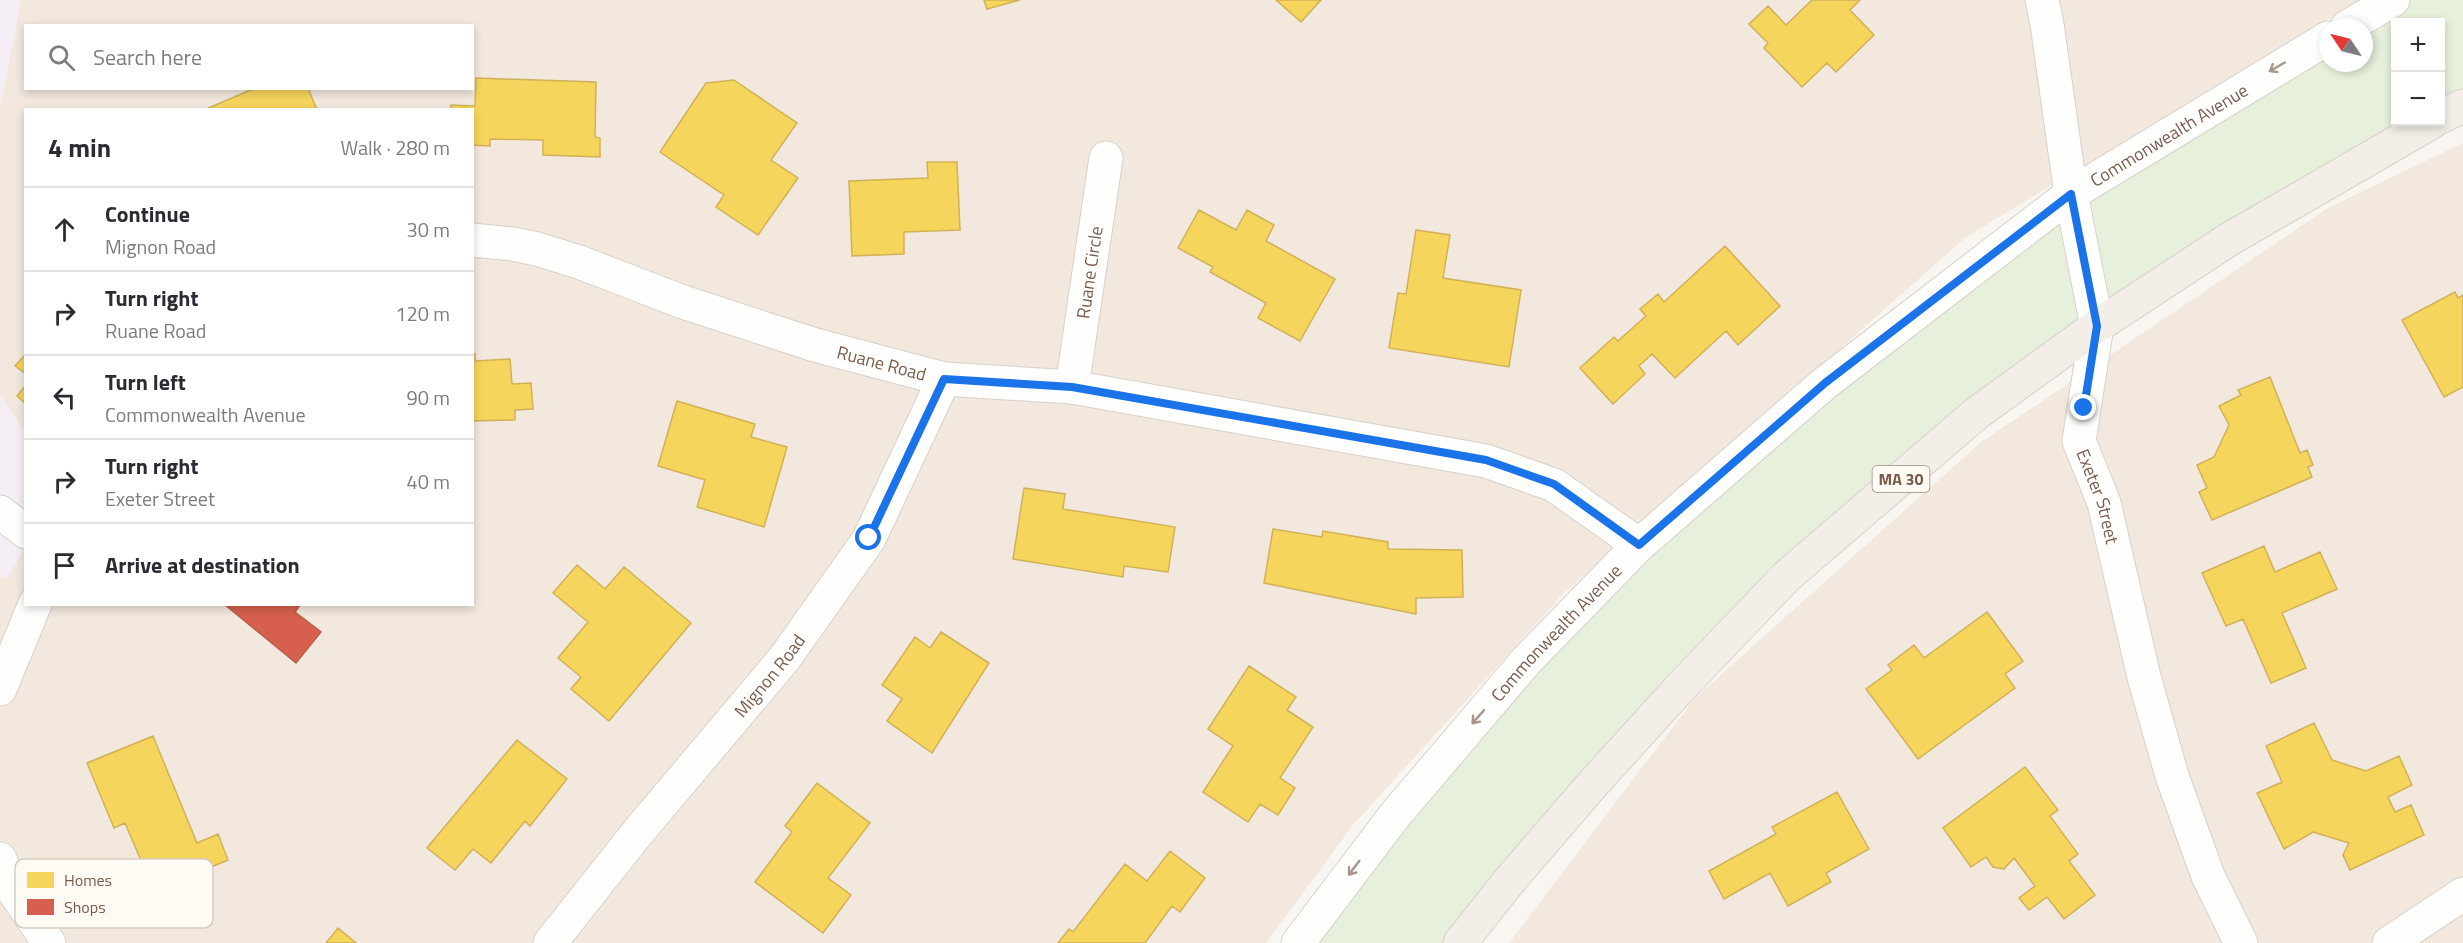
<!DOCTYPE html>
<html lang="en">
<head>
<meta charset="utf-8">
<style>
	body { margin:0; font-family:"Titillium Web",sans-serif; background:#f2f2f3; color:#2b2b33 }
	.controls { position:absolute; right:18px; top:18px; display:grid; overflow:hidden; border-radius:0px; box-shadow:0 3px 9px #0003 }
	.controls button { width:54px; height:54px; display:grid; place-items:center; padding:0; border:0; border-bottom:2px solid #e1e1e2; background:#fff; color:#2b2b33; font:30px sans-serif }
	.compass { position:absolute; left:2319px; top:18px; width:54px; height:54px; border-radius:50%; background:#fff; box-shadow:0 3px 9px #0003; rotate:305deg }
	.stop { position:absolute; width:18px; height:18px; margin:-14px; border:4px solid #1a73e8; border-radius:50%; background:#fff }
	.stop.end { background:#1a73e8; border-color:#fff; box-shadow:0 2px 6px #0008 }
	.list { margin:0; padding:0; list-style:none }
	h2 { display:flex; justify-content:space-between; align-items:center; height:78px; margin:0; padding:0 24px; font-size:26px }
	h2 small { font-size:20px; font-weight:400; color:#7c7c81 }
	.list li { display:grid; grid-template-columns:39px 1fr auto; gap:18px; align-items:center; box-sizing:border-box; height:84px; padding:0 24px; border-top:2px solid #e1e1e2 }
	.list b { display:block; font-size:22px; white-space:nowrap }
	.list p { margin:0; font-size:20px; white-space:nowrap; color:#7c7c81 }
	.list em { font-size:20px; font-style:normal; color:#7c7c81 }
	.icon { flex:none; width:33px; height:33px; fill:none; stroke:currentColor; stroke-width:2; stroke-linecap:round; stroke-linejoin:round }
	.map { position:relative; flex:none; width:2463px; height:943px; overflow:hidden }
	.search { position:absolute; background:#fff; box-shadow:0 3px 9px #0003; left:24px; top:24px; width:450px; height:66px; display:flex; align-items:center; gap:15px; box-sizing:border-box; padding:0 21px; border-radius:0px; color:#7c7c81; font-size:22px }
	.panel { position:absolute; background:#fff; box-shadow:0 3px 9px #0003; left:24px; top:108px; width:450px; height:498px; border-radius:0px }
	.map>svg:first-child { display:block }
	.residential { fill:#f2e8de; fill-rule:evenodd }
	.education { fill:#f6eef6 }
	.green { fill:#e7f0db }
	.homes { fill:#f6d55c; stroke:#d1b158; stroke-width:1.5 }
	.shops { fill:#d6604d; stroke:#ba5f4d; stroke-width:1.5 }
	.lines { fill:none; stroke-linecap:round; stroke-linejoin:round }
	.minor-casing { stroke:#d7d1cb; stroke-width:35 }
	.major-casing { stroke:#dad1cc; stroke-width:35 }
	.minor { stroke:#fefefd; stroke-width:33 }
	.major { stroke:#f3eee8; stroke-width:33 }
	.oneway { stroke:#a8958b }
	.route { stroke:#1a73e8; stroke-width:8 }
	.labels { text-anchor:middle; dominant-baseline:central; stroke-width:6; stroke-linejoin:round; paint-order:stroke }
	.shield { fill:#fffaf3; stroke:#a28b7f; stroke-width:1.5 }
	.shield-label { font-size:16px; font-weight:bold; fill:#7a5c4d }
	.street-label { font-size:18px; fill:#7a5c4d; stroke:#fffaf3 }
	.key { fill:#fffaf3; stroke:#d7cbc1; stroke-width:1.5 }
	.key-label { font-size:16px; fill:#7a5c4d }
</style>
</head>
<body>
<div class="map">
<svg width="2463" height="943" viewBox="0 0 2463 943">
	<rect width="100%" height="100%" fill="#f9f5f0"/>
	<!-- residential -->
	<path class="residential" d="M21 0H2366L2309 29 1966 237 1564 593 1353 825 1266 943H0V576L6 579 25 548 26 604H472V110H26L25 434 0 395V107ZM26 26H472V88H26Z
		M2463 143V943H1509L1695 698 1980 443 2328 208Z"/>
	<!-- education -->
	<path class="education" d="M0 0H21L0 107Z
		M0 395 26 434 25 549 6 579 0 576Z"/>
	<!-- green -->
	<path class="green" d="M2393 0H2463V106L2441 117 2440 22H2396V122H2432L2228 240 1786 577 1460 943H1298L1527 660 1825 383 2328 38V63H2364V27Z"/>
	<!-- homes -->
	<path class="homes" d="M984 0H1020L987 9Z
		M1276 0H1321L1301 22Z
		M1812 0H1860L1850 10 1874 35 1836 72 1827 63 1802 87 1764 48 1768 43 1749 24 1768 6 1786 25Z
		M476 78 596 82 595 137 600 138V157L543 155V140L490 139V146L472 145V110H451V105L475 106Z
		M734 80 797 123 771 160 798 178 758 235 716 207 724 195 660 152 706 83Z
		M255 88H308L317 110H204Z
		M927 162H957L960 230 904 232V254L852 256 849 181 928 178Z
		M1199 210 1236 230 1247 210 1274 225 1266 241 1335 279 1300 341 1258 318 1266 303 1210 272 1213 267 1178 248Z
		M1416 230 1450 235 1443 278 1521 290 1509 367 1389 348 1398 293 1406 294Z
		M1725 246 1780 306 1738 345 1726 331 1675 378 1652 354 1639 366 1645 374 1613 404 1580 368 1614 337 1618 341 1646 316 1640 309 1658 294 1664 302Z
		M2455 292 2458 298 2463 295V387L2444 397 2402 320Z
		M26 354V374L15 366Z
		M472 354H475V361L510 359 512 384 531 383 533 409 515 410V420L472 421Z
		M2270 377 2300 453 2307 450 2313 465 2308 467 2312 477 2212 520 2199 492 2207 488 2197 465 2214 457 2229 425 2219 406 2241 395 2238 390Z
		M26 385V404L17 396Z
		M677 401 755 424 751 437 787 447 764 527 697 507 705 480 658 466Z
		M1024 488 1065 494 1063 509 1175 527 1168 572 1124 566 1123 577 1013 559Z
		M1273 529 1322 537 1323 531 1388 542V549L1462 550 1463 597 1416 598V614L1264 583Z
		M2264 546 2275 572 2320 552 2337 589 2282 613 2306 668 2271 683 2243 619 2226 626 2202 573Z
		M577 565 605 589 624 567 691 623 609 721 571 689 581 677 558 658 588 622 553 593Z
		M1987 612 2023 661 2005 674 2015 688 1918 759 1866 689 1892 670 1888 665 1914 645 1924 658Z
		M941 632 989 663 932 753 887 721 902 699 882 685 915 637 930 648Z
		M1249 666 1296 697 1287 710 1313 727 1280 778 1295 788 1278 815 1260 804 1248 822 1203 792 1233 746 1208 729Z
		M2314 723 2332 760 2366 771 2399 756 2412 785 2388 797 2395 812 2411 805 2424 835 2350 870 2343 855 2349 843 2313 832 2284 849 2257 793 2282 782 2266 746Z
		M153 736 197 843 218 834 228 860 154 891 125 823 114 828 87 763Z
		M517 740 567 779 530 826 525 821 491 863 473 849 455 870 427 848Z
		M2025 767 2058 810 2050 816 2078 854 2069 861 2095 895 2064 919 2047 897 2029 910 2019 898 2035 886 2014 858 2004 869 1993 867 1986 857 1971 867 1943 828Z
		M817 783 870 823 828 878 851 895 823 933 755 882 792 832 785 826Z
		M1837 792 1869 849 1826 873 1831 882 1788 906 1770 873 1724 899 1709 871 1776 834 1772 827Z
		M1170 851 1205 878 1180 912 1172 906 1145 943H1058L1069 929 1073 932 1125 864 1147 881Z
		M338 928 356 943H326Z"/>
	<!-- shops -->
	<path class="shops" d="M224 604H301L295 612 321 632 296 663Z"/>
	<g class="lines">
		<defs>
			<g id="minor">
				<path id="s1" d="M2042 0 2047 24 2071 194 2097 326 2079 441 2104 503 2144 677 2172 776 2208 876 2241 943"/>
				<path d="M2347 27 2393 0"/>
				<path id="s2" d="M472 240 513 244 537 249 579 262 683 302 815 345 944 379 1072 387 1486 461 1554 485 1639 545"/>
				<path id="s3" d="M1072 387 1106 158"/>
				<path d="M0 512 26 532"/>
				<path d="M0 689 35 604"/>
				<path d="M0 859 11 887 49 943"/>
				<path id="s4" d="M550 943 638 832 784 659 869 539 944 379"/>
				<path id="s5" d="M1298 943 1395 815 1527 660 1639 545 1825 383 2071 194 2328 38"/>
				<path d="M2389 943 2463 894"/>
			</g>
			<path id="major" d="M2440 117 2463 106
				M1460 943 1510 880 1591 786 1679 689 1786 577 1977 413 2097 326 2228 240 2432 122"/>
		</defs>
		<!-- minor casing -->
		<use href="#minor" class="minor-casing"/>
		<!-- major casing -->
		<use href="#major" class="major-casing"/>
		<!-- minor -->
		<use href="#minor" class="minor"/>
		<!-- major -->
		<use href="#major" class="major"/>
	</g>
	<!-- one-way arrows -->
	<defs><path id="oneway-shaft" d="M-6 0H5M1.5-3L5.5 0L1.5 3" fill="none" stroke-width="1.6" stroke-linecap="round" stroke-linejoin="round" transform="scale(1.5)"/></defs>
	<g class="oneway">
		<use href="#oneway-shaft" transform="translate(2277 67) rotate(150)"/>
		<use href="#oneway-shaft" transform="translate(1478 717) rotate(131)"/>
		<use href="#oneway-shaft" transform="translate(1354 868) rotate(127)"/>
	</g>
	<g class="lines">
		<!-- route -->
		<path class="route" d="M869 538 944 379 1072 387 1486 460 1554 484 1639 545 1825 383 2071 194 2097 326 2084 408"/>
	</g>
	<g class="labels">
		<!-- shield labels -->
		<rect class="shield" x="1872.5" y="466" width="57" height="26" rx="4.5"/>
		<g class="shield-label">
			<text x="1901" y="479">MA 30</text>
		</g>
		<!-- street labels -->
		<g class="street-label">
			<text stroke="none"><textPath href="#s5" startOffset="1196">Commonwealth Avenue</textPath></text>
			<text stroke="none"><textPath href="#s3" startOffset="116">Ruane Circle</textPath></text>
			<text stroke="none"><textPath href="#s2" startOffset="429">Ruane Road</textPath></text>
			<text stroke="none"><textPath href="#s1" startOffset="506">Exeter Street</textPath></text>
			<text stroke="none"><textPath href="#s5" startOffset="404">Commonwealth Avenue</textPath></text>
			<text stroke="none"><textPath href="#s4" startOffset="346">Mignon Road</textPath></text>
		</g>
	</g>
	<!-- legend -->
	<rect x="15" y="859" width="198" height="69" rx="9" class="key"/>
	<rect x="27" y="872" width="27" height="16" fill="#f6d55c"/>
	<rect x="27" y="899" width="27" height="16" fill="#d6604d"/>
	<g class="key-label">
		<text x="64" y="886">Homes</text>
		<text x="64" y="913">Shops</text>
	</g>
</svg>
<div class="controls">
<button>+</button>
<button>−</button>
</div>
<svg class="compass" viewBox="-18 -18 36 36"><path d="M0-13l5 13h-10z" fill="#e53935"/><path d="M0 13l5-13h-10z" fill="#7c7c81"/></svg>
<div class="stop" style="left:869px;top:538px"></div>
<div class="stop end" style="left:2084px;top:408px"></div>
<div class="search"><svg class="icon" aria-label="search" viewBox="0 0 24 24"><circle cx="10" cy="10" r="6"/><path d="M15 15l6 6"/></svg>Search here</div>
<section class="panel">
<h2>4 min<small>Walk · 280 m</small></h2>
<ul class="list">
<li><svg class="icon" aria-label="ahead" viewBox="0 0 24 24"><path d="M12 20V5M6 11l6-6 6 6"/></svg><div><b>Continue</b><p>Mignon Road</p></div><em>30 m</em></li>
<li><svg class="icon" aria-label="right" viewBox="0 0 24 24"><path d="M7 20v-9h11M14 6l5 5-5 5"/></svg><div><b>Turn right</b><p>Ruane Road</p></div><em>120 m</em></li>
<li><svg class="icon" aria-label="left" viewBox="0 0 24 24"><path d="M17 20v-9H6M10 6l-5 5 5 5"/></svg><div><b>Turn left</b><p>Commonwealth Avenue</p></div><em>90 m</em></li>
<li><svg class="icon" aria-label="right" viewBox="0 0 24 24"><path d="M7 20v-9h11M14 6l5 5-5 5"/></svg><div><b>Turn right</b><p>Exeter Street</p></div><em>40 m</em></li>
<li><svg class="icon" aria-label="arrive" viewBox="0 0 24 24"><path d="M6 21V4h12l-3 4 3 4H6"/></svg><div><b>Arrive at destination</b></div></li>
</ul>
</section>
</div>
</body>
</html>
